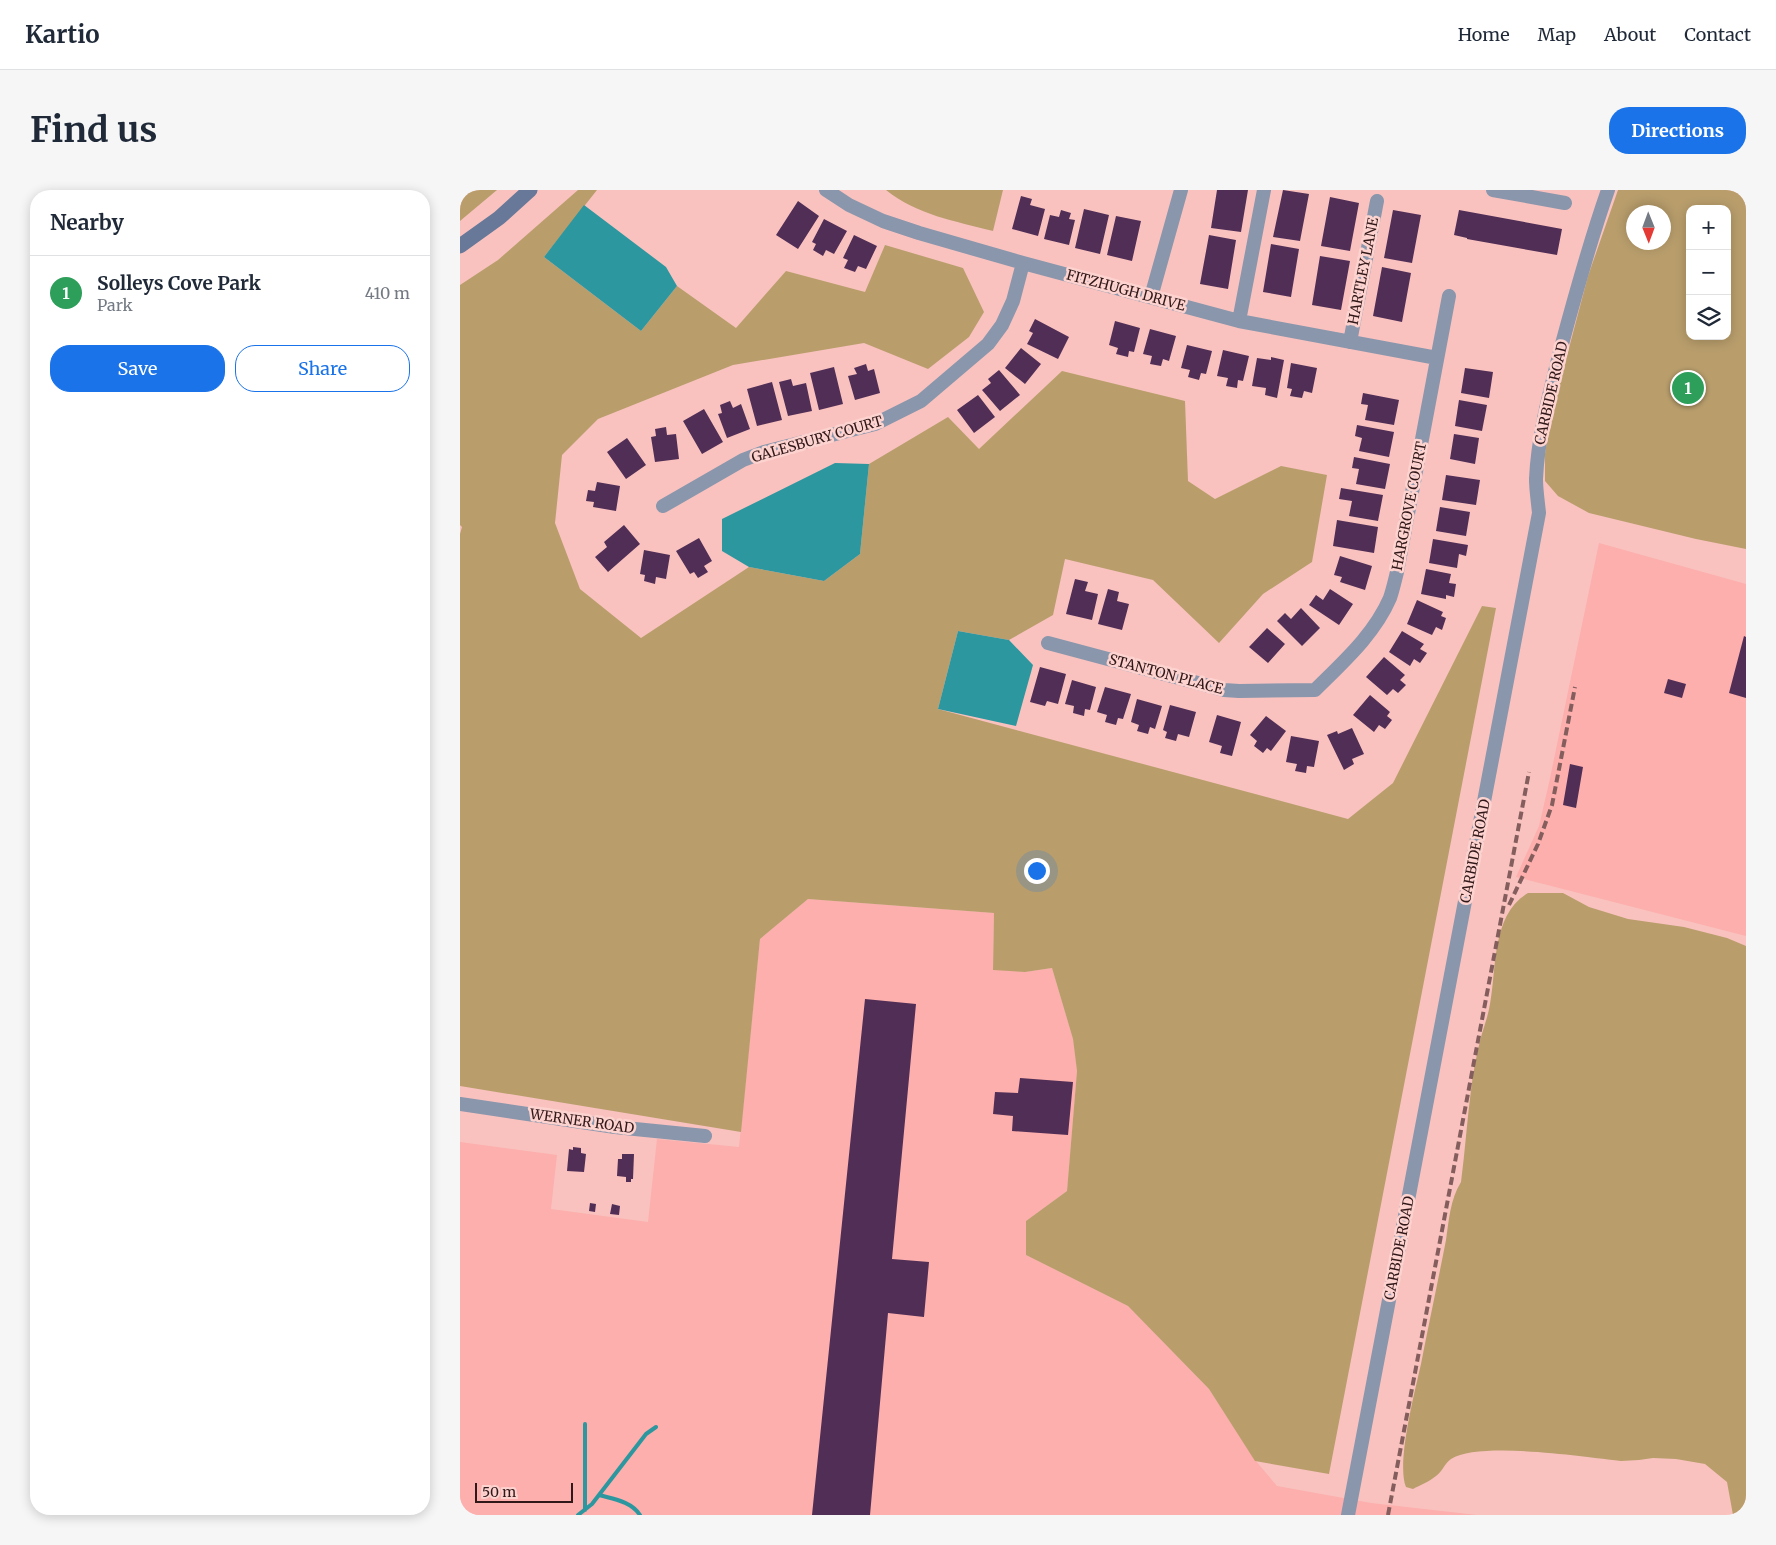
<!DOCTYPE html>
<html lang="en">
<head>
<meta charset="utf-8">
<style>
	body { margin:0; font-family:Merriweather,serif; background:#f6f6f7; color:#1f2937 }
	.controls { position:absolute; right:15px; top:15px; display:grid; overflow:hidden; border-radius:10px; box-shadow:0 2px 12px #0003 }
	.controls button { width:45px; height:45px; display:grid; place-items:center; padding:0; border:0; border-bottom:1px solid #e0e1e3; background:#fff; color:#1f2937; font:25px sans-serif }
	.compass { position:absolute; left:1166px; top:15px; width:45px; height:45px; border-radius:50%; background:#fff; box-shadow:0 2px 12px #0003; rotate:179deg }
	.scale { position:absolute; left:15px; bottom:12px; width:98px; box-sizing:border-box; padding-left:5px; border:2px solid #311818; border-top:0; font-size:14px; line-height:18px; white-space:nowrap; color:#311818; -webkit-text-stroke:4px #fdd3d0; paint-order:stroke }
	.you { position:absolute; left:576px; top:680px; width:18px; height:18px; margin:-12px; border:4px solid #fff; border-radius:50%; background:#1a73e8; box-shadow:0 0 0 8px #1a73e833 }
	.badge { display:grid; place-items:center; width:32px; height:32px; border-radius:50%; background:#1a73e8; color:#fff; font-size:16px; font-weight:700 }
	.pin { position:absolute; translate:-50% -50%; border:2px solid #fff; box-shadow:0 1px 5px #0006 }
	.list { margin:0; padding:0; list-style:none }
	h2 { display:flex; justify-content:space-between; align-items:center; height:65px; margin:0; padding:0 20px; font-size:21px }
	h2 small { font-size:16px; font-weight:400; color:#747a83 }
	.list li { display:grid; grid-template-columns:32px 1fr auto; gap:15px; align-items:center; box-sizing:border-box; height:75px; padding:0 20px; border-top:1px solid #e0e1e3 }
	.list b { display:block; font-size:19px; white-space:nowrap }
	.list p { margin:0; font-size:16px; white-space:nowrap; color:#747a83 }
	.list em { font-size:16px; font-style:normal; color:#747a83 }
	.actions { display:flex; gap:10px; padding:15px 20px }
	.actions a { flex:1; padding:11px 0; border:1px solid #1a73e8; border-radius:20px; text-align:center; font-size:18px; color:#1a73e8 }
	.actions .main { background:#1a73e8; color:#fff }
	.icon { flex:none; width:28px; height:28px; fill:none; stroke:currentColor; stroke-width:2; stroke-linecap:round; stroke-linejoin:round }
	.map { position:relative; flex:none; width:1286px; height:1325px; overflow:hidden; border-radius:20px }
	header { display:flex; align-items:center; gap:30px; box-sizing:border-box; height:70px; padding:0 25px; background:#fff; border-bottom:1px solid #e0e1e3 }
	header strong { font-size:24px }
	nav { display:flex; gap:28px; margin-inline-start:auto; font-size:18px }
	.intro { display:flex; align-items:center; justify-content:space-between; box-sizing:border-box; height:120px; padding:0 30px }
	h1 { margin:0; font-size:35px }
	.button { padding:12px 22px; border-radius:20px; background:#1a73e8; color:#fff; font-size:18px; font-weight:700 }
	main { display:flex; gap:30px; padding:0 30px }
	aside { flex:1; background:#fff; border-radius:20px; box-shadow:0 2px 12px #0003 }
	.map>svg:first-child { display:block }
	.built { fill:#fcafac }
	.green { fill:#b99e6c; fill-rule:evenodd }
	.water { fill:#2c979f }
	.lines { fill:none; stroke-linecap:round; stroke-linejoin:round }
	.stream { stroke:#2c979f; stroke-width:4 }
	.building { fill:#512e56 }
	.street { stroke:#8996ac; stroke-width:14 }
	.secondary { stroke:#677899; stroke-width:15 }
	.rail { stroke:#845e5d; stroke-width:4; stroke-dasharray:8 4; stroke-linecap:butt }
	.labels { text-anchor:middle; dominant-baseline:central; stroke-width:5; stroke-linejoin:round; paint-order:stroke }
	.street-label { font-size:14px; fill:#311818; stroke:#fdd3d0 }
</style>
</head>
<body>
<header>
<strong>Kartio</strong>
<nav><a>Home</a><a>Map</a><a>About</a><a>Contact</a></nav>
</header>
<div class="intro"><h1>Find us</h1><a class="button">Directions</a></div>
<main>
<aside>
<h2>Nearby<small></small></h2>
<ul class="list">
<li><span class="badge" style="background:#2e9e5b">1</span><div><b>Solleys Cove Park</b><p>Park</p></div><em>410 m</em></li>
</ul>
<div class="actions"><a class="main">Save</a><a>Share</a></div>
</aside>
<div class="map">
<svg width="1286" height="1325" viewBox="0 0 1286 1325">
	<rect width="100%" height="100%" fill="#f9c2bf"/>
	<!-- built -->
	<path class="built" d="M1139 353 1286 394V746L1056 687 1079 636 1089 593Z
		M348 709 534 723 533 779 565 782 592 778 613 849 617 881 607 1001 566 1031V1065L668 1116 749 1199 795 1270 817 1296 911 1313 1017 1325H0V952L97 965 91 1019 188 1032 197 949 279 957 300 749Z"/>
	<!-- green -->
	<path class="green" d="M0 0H37L0 31Z
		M118 0H137L84 67 181 141 217 96 276 138 326 81 405 102 425 55 503 78 524 122 509 147 468 179 404 153 273 175 138 229 102 265 95 333 120 399 181 448 289 377 364 391 400 364 409 274 488 227 519 259 602 181 725 211 728 291 755 309 821 276 867 285 852 372 803 404 759 453 693 390 605 369 593 425 549 450 498 441 478 519 888 629 933 593 1022 416 1036 418 869 1284 795 1271 749 1199 668 1116 566 1065V1031L607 1001 617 881 613 849 592 778 565 782 533 780 534 723 348 709 300 749 281 942 0 896V344L2 337 0 335V95L38 70Z
		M426 0H543L533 41C495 31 457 25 426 0Z
		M1158 0H1286V359L1236 349 1129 323 1098 306 1085 291V264L1090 230 1128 86ZM1230 19H1267V146H1230ZM1174 22H1204V52H1174Z
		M1068 703H1103L1129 717 1168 729 1224 737 1267 748 1286 756V1325H1273L1267 1292 1245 1274 1216 1269 1193 1268 1179 1270 1161 1271C1125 1267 1020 1251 991 1269 985 1273 982 1282 976 1286 969 1292 960 1295 953 1299L946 1297C936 1274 955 1201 961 1174 969 1133 978 1091 986 1050 989 1030 990 1010 1001 992 1005 961 1007 931 1011 900 1013 884 1016 867 1020 851 1023 839 1028 827 1030 814 1037 778 1031 725 1068 703Z"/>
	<!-- water -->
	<path class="water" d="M124 15 206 77 217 96 181 141 84 67Z
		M375 273 409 274 400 364 364 391 289 377 262 361V329Z
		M498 441 549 450 573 475 556 536 478 519Z"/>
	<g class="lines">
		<!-- stream -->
		<path class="stream" d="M139 1305C153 1309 171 1311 180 1325
			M125 1320V1234
			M118 1325 132 1314 186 1244 196 1237"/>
	</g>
	<!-- building -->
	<path class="building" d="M757 0H788L781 42 751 38Z
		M823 0 849 4 840 51 813 47Z
		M561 6 572 9 570 15 585 19 578 46 552 39Z
		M870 7 899 13 890 61 861 56Z
		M338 11 359 26 338 59 316 45Z
		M624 19 649 25 640 64 615 58Z
		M601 20 611 23 609 29 615 30 609 55 584 49 590 25 599 27Z
		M933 20 961 25 952 73 924 68Z
		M999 20 1102 39 1097 65 1007 49V48L994 45Z
		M656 26 681 31 672 71 647 65Z
		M364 29 387 41 374 64 366 60 363 66 353 60 356 54 352 52Z
		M394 45 417 56 406 79 398 76 395 82 384 78 388 70 383 68Z
		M749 45 776 50 768 99 740 94Z
		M811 54 839 59 831 107 803 102Z
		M860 66 890 71 881 120 852 115Z
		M922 77 951 83 942 132 913 126Z
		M575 129 609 147 598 169 567 154 573 143 569 141Z
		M655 131 680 138 674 162 669 161 668 167 656 164 658 158 649 155Z
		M690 139 716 146 709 171 703 169 701 176 690 174 692 166 683 164Z
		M727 155 752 161 746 184 741 183 739 190 728 187 730 180 721 178Z
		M561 158 581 174 565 194 545 178Z
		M763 160 789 166 783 191 778 190 777 198 766 196 768 188 757 186Z
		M811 167 824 170 817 208 805 205 806 198 792 196 797 168 811 170Z
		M831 173 857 178 852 203 844 201 842 208 830 206 832 199 827 198Z
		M406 174 408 181 414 179 420 203 395 210 388 186 397 184 394 178Z
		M374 177 383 214 359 220 350 183Z
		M1005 178 1033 182 1029 208 1001 203Z
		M539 180 560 205 540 221 522 200 531 193 528 189Z
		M331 189 333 196 346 193 352 221 328 226 319 192Z
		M312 192 322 230 297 236 287 199Z
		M903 203 939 210 934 235 905 230 908 215 901 214Z
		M518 205 535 227 514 243 497 220Z
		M999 210 1027 215 1022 241 995 236Z
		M270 211 273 218 281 214 290 239 267 248 258 224 262 223 260 215Z
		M244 219 263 252 242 264 223 231Z
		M897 235 934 242 929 267 899 261 902 248 895 246Z
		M206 237 207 245 216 244 219 269 195 272 191 247 196 246 195 239Z
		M994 244 1019 248 1015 274 990 269Z
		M167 248 186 275 166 289 147 262Z
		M894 267 930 274 925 299 896 294 899 279 892 278Z
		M986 285 1020 290 1016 315 982 310Z
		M137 292 160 296 156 321 133 317 134 312 126 311 128 300 135 301Z
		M881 298 923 305 918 331 889 326 892 311 879 309Z
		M980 317 1010 322 1006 346 976 341Z
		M877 330 918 337 914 363 873 356Z
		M164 335 180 354 148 382 135 367 147 357 144 352Z
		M239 348 252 371 244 376 248 382 238 388 234 382 230 384 216 361Z
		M973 349 1008 355 1006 366 999 364 997 378 969 373Z
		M184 360 210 365 206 389 196 387 195 394 184 391 185 385 180 384Z
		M880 366 912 376 905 400 880 392 882 387 874 385Z
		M966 379 991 384 989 393 996 394 994 407 986 405V409L961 404Z
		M615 389 628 392 625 401 638 404 632 430 606 424Z
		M648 399 659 402 657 411 669 414 662 440 638 434Z
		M870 399 893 414 879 435 849 415 856 405 863 410Z
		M957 410 983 422 981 426 986 428 982 440 976 437 972 445 947 434Z
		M841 418 860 438 842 456 817 431 825 423 831 429Z
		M807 438 825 454 808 473 789 457Z
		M942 441 964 454 960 459 967 463 960 473 954 469 950 476 929 462Z
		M1284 446 1286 447V508L1269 503Z
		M924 467 945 485 940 490 946 495 938 503 933 499 927 505 906 487Z
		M580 477 606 484 598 514 587 511 585 516 570 512Z
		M1208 489 1226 494 1222 508 1204 503Z
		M612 490 636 497 630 520 625 519 624 526 613 523 614 516 605 514Z
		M645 497 671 504 663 529 658 528 656 535 645 532 647 525 637 522Z
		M910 505 930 522 927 526 932 530 925 539 919 535 914 542 893 525Z
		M677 509 702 516 695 539 690 537 688 544 677 541 679 535 671 532Z
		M710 515 736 522 729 547 718 544 716 551 705 548 707 542 703 540Z
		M757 525 781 532 772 566 760 563 762 556 749 552Z
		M806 526 826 541 811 561 807 558 803 563 794 556 797 551 790 545Z
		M892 538 904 564 892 569 894 574 884 580 867 545 877 541 878 544Z
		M831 546 859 551 854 577 847 576 846 583 835 581 837 574 826 572Z
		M1110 574 1123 577 1116 618 1103 615Z
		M405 809 456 814 432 1069 469 1072 464 1127 428 1123 410 1325H352Z
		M560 888 613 892 608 945 552 941 553 926 533 924 535 902 558 903Z
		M113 957 121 958V963L126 964 124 982 107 981 109 959 113 960Z
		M162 964H174L173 989H171V992H166V987L157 986 158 969H162Z
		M130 1013 136 1014 135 1022 129 1021Z
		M152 1014 160 1016 159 1025 150 1024Z"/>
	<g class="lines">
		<!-- street -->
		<path class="street" d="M366 0 389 15 423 31 459 43 563 73 779 131 977 168
			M1033 0 1105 13
			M691 107 721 0
			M779 131 804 0
			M890 152 917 11
			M203 316 283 270 304 262 415 234 461 211 528 154 542 135 553 111 563 73
			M588 453 764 500 779 501 855 500C883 472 914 445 930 408 933 399 935 390 937 382L989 106
			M0 914 155 937 245 946
			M888 1325 1079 323C1078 312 1076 300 1076 289 1078 243 1091 198 1102 154 1116 102 1130 51 1148 0"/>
		<!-- secondary -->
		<path class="secondary" d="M0 56 39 28 70 0"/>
		<!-- rail -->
		<path class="rail" d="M1049 715 1078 654 1092 615 1115 497
			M928 1325 1069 582"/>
	</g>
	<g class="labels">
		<!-- street labels -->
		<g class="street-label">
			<text transform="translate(903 81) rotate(-79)">HARTLEY LANE</text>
			<text transform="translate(666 100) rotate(15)">FITZHUGH DRIVE</text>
			<text transform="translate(1091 203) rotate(-77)">CARBIDE ROAD</text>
			<text transform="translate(357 249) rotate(-16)">GALESBURY COURT</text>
			<text transform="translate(949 316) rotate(-79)">HARGROVE COURT</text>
			<text transform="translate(706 484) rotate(15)">STANTON PLACE</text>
			<text transform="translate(1015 661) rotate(-79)">CARBIDE ROAD</text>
			<text transform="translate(122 931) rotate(8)">WERNER ROAD</text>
			<text transform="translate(939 1058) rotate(-79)">CARBIDE ROAD</text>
		</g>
	</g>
</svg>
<div class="controls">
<button>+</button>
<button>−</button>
<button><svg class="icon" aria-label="layers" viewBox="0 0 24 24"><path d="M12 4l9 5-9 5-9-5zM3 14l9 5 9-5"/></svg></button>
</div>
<svg class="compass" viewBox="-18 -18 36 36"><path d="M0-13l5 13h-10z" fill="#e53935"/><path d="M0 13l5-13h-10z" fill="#747a83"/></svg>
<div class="scale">50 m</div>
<div class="you"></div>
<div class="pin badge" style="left:1228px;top:198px;background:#2e9e5b">1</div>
</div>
</main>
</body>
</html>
